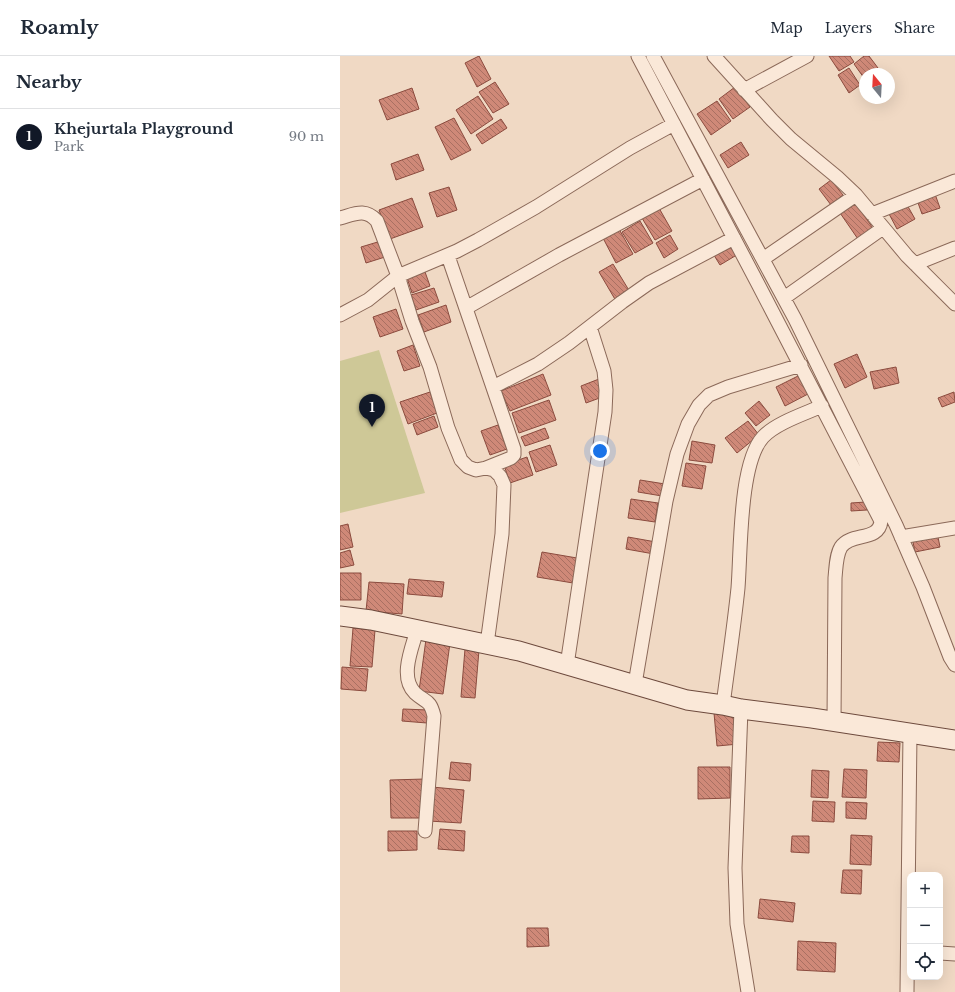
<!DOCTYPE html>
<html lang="en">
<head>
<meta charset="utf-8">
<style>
	body { margin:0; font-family:"Libre Baskerville",serif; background:#f6f6f7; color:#1f2937 }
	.controls { position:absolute; right:12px; bottom:12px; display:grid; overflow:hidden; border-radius:8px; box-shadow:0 4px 16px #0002 }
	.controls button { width:36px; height:36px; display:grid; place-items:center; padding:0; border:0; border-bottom:1px solid #e0e1e3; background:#fff; color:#1f2937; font:20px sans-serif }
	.compass { position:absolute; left:519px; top:12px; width:36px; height:36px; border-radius:50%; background:#fff; box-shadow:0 4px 16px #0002; rotate:342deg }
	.you { position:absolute; left:260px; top:395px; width:14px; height:14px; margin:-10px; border:3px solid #fff; border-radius:50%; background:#1a73e8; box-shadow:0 0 0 6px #1a73e833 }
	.badge { display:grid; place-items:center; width:26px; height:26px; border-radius:50%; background:#111827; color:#fff; font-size:13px; font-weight:700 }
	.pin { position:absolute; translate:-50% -33px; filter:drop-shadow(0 1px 2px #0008) }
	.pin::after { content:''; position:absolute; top:21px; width:14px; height:12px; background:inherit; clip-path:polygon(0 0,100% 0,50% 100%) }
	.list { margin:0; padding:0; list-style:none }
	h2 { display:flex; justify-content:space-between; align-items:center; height:52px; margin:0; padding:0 16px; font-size:17px }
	h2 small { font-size:13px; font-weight:400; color:#747a83 }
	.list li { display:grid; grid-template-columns:26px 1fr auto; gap:12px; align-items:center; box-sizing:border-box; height:56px; padding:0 16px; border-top:1px solid #e0e1e3 }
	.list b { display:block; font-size:15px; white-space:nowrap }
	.list p { margin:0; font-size:13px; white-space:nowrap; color:#747a83 }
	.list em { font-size:13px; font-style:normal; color:#747a83 }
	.icon { flex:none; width:22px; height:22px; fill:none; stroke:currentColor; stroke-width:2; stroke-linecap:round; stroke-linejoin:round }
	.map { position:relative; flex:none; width:615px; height:936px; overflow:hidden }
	header { display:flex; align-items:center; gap:24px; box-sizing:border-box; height:56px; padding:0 20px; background:#fff; border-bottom:1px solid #e0e1e3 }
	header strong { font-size:19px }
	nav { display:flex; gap:22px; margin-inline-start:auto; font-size:14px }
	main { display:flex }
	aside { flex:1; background:#fff }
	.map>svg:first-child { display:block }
	.park { fill:#cec897 }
	.building { fill:url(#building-back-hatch); stroke:#8b4b3e }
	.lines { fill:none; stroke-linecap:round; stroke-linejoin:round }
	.street-casing { stroke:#8b6959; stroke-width:15 }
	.secondary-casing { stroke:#6d4a3d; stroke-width:21 }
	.street { stroke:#fae8d8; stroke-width:13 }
	.secondary { stroke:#fae8d8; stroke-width:19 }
</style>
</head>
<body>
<header>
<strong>Roamly</strong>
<nav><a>Map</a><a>Layers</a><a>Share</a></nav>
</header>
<main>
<aside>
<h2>Nearby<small></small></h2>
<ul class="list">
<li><span class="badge">1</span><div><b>Khejurtala Playground</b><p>Park</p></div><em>90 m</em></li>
</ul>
</aside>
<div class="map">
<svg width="615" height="936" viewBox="0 0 615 936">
	<defs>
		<pattern id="building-back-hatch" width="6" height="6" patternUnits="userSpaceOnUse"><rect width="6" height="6" fill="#cf8978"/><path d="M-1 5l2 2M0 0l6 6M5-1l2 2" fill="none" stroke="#a97062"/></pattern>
	</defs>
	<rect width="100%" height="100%" fill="#f0d9c4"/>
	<!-- park -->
	<path class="park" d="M39 294 85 437 0 457V305Z"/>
	<!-- building -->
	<path class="building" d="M139 0 151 23 137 31 125 7Z
		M489 0H510L514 6 499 15Z
		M524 0H529L538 12 529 18H525L524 22 514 8Z
		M509 12 520 29 509 37 498 19Z
		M155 26 169 48 153 57 139 36Z
		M395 31 410 51 393 63 379 43Z
		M72 32 79 53 47 64 39 44Z
		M138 40 153 63 131 78 116 54Z
		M377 45 391 65 371 79 357 58Z
		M114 62 131 94 111 104 95 71Z
		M161 63 167 72 142 88 136 79Z
		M401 86 409 99 388 112 380 99Z
		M78 98 84 114 56 124 51 108Z
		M491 124 503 139 491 149 479 133Z
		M109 131 117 154 97 161 89 137Z
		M595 138 600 152 582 158 577 144Z
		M72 142 83 171 50 183 39 154Z
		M513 144 535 175 520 186 498 154Z
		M566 147 575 163 557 173 548 156Z
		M319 152 332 175 315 184 302 162Z
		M300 165 313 187 295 197 282 176Z
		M279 173 293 198 276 207 263 182Z
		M330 179 338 193 324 202 316 187Z
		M41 185 45 201 26 207 21 191Z
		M392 185 400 197 380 209 372 196Z
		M273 208 290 236 276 245 259 216Z
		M84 213 90 230 72 237 66 219Z
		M94 232 99 246 76 254 71 239Z
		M106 249 111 266 84 276 78 259Z
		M56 253 63 273 40 281 33 261Z
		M73 289 80 310 64 315 57 295Z
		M517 298 527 321 505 332 494 308Z
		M556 311 559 327 534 333 530 316Z
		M203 318 211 339 170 355 161 335Z
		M458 320 468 338 445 350 436 331Z
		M259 323 265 340 246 347 241 330Z
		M90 336 97 357 68 368 60 346Z
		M614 336 615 346 602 351 598 342Z
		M209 344 216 364 179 377 172 357Z
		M419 345 430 359 416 370 405 357Z
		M94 360 98 371 77 379 73 368Z
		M408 365 419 379 397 397 385 382Z
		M158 369 167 393 150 399 141 375Z
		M205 372 209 382 185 390 181 381Z
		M352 385 375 389 372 407 349 404Z
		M210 389 217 409 196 416 189 396Z
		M187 401 193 419 170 427 164 409Z
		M346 407 366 410 362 433 342 430Z
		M300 424 325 428 322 440 298 436Z
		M291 443 318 447 315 466 288 462Z
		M526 446 527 454 511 455V447Z
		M8 468 13 491 0 494V470Z
		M597 476 600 491 575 496 572 481Z
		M288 481 316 486 314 498 286 493Z
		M10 494 14 509 0 512V497Z
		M202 496 237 502 233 527 197 521Z
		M0 517H21V544H0Z
		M69 523 104 526 102 541 67 538Z
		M29 526 64 528 62 558 26 555Z
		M13 572 35 574 32 611 10 610Z
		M86 583 110 587 103 638 79 635Z
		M125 593 139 594 135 642 121 641Z
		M2 611 28 613 26 635 1 633Z
		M63 653 88 654 87 667 62 665Z
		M397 656 399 688 377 690 374 657Z
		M538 686 560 687 559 706 537 705Z
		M111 706 131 708 130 725 109 723Z
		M358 711H390V742L358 743Z
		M504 713 527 714 526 742 502 741Z
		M472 714 489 715 488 742 471 741Z
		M85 723V762H51L50 724Z
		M92 731 124 734 121 767 89 765Z
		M473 745 495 746 494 766 472 765Z
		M506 746 527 747 526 763 506 762Z
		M100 773 125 775 124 795 98 793Z
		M48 775H77V794L48 795Z
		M511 779 532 780 531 809 510 808Z
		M452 780H469V797L451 796Z
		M503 814H522L521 838 501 837Z
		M420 843 455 847 453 866 418 862Z
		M187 872H208L209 890 187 891Z
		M458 885 496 887 495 916 457 914Z"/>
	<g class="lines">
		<defs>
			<path id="street" d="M298 0 418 228 541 465C539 486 511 476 501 491 496 499 496 512 495 522L494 666
				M313 0 455 263 556 469 583 531 610 601 615 609
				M374 0 432 64 451 83 497 121 516 139 567 200 615 248
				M404 34 467 0
				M532 158 615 125
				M0 162C15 158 25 152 37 165L58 220 72 265 90 311 108 372 121 404 128 411 136 414 146 412 154 414 160 420 164 429 162 478 147 588
				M108 200 174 393V399L171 402 146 412
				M423 203 516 139
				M575 208 615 192
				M444 242 543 172
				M126 252 219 199 363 123
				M0 259 28 244 58 220 117 195 138 184 196 151 290 92 334 68
				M153 331 198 308 229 287 282 246 309 227 394 182
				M561 481 615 472
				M77 574C72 592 59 621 75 637 86 647 90 643 94 660L85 775
				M227 609 265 356 266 334 264 315 250 271
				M295 628 326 445 337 398 348 368 359 349 369 339 388 331 461 309
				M383 649C388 610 394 571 398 532 401 495 399 407 423 381 436 367 464 358 482 350
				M401 653 395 812 397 868 408 936
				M600 897 615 898
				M567 936 570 677"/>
			<path id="secondary" d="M0 560 31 564 179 595 347 644 383 649 401 653 472 662 615 684"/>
		</defs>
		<!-- street casing -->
		<use href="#street" class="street-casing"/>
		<!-- secondary casing -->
		<use href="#secondary" class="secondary-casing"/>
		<!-- street -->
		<use href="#street" class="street"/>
		<!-- secondary -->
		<use href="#secondary" class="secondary"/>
	</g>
</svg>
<div class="controls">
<button>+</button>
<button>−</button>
<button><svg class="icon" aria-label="locate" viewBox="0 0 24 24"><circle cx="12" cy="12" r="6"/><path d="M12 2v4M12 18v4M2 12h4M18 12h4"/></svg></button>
</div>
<svg class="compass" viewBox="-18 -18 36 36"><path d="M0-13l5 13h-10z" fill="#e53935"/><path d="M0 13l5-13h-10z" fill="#747a83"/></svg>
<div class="you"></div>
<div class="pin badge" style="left:32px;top:371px">1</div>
</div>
</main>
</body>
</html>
